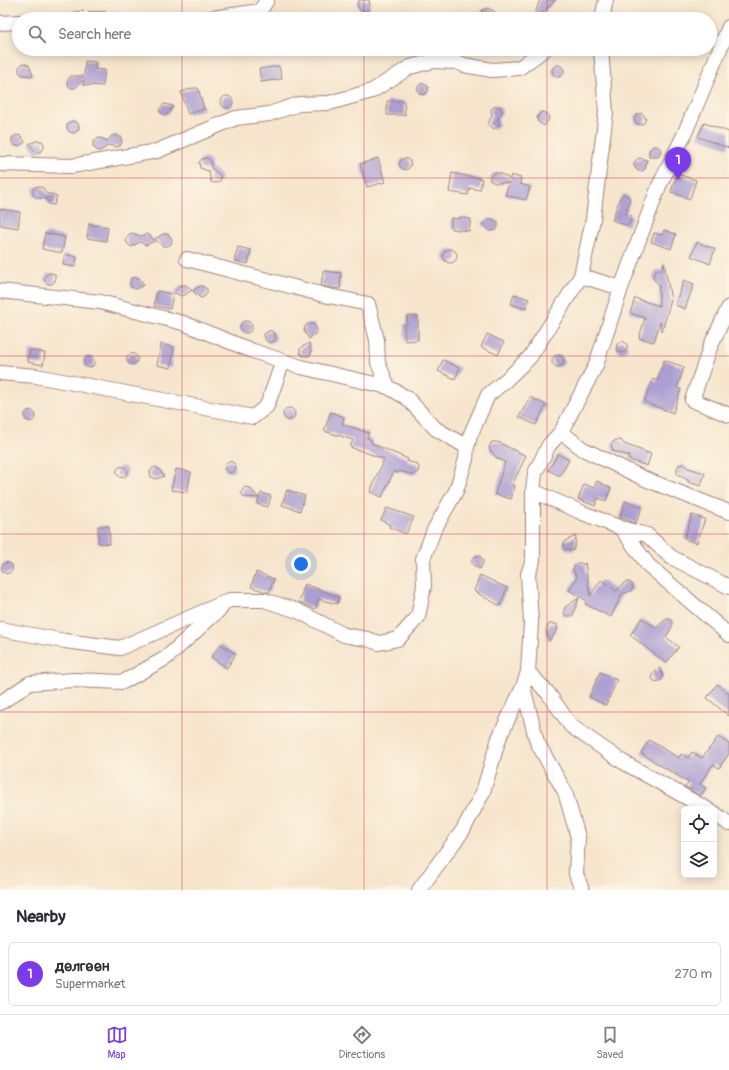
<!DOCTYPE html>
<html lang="en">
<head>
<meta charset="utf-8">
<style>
	body { margin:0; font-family:Pangolin,sans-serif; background:#f7f7f7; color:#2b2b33 }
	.controls { position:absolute; right:12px; bottom:12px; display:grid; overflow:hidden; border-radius:6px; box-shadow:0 2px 10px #0003 }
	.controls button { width:36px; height:36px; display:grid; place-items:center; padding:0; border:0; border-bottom:1px solid #e1e1e2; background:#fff; color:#2b2b33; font:20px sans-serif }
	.you { position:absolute; left:301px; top:564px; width:14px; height:14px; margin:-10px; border:3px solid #fff; border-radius:50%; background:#1a73e8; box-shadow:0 0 0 6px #1a73e833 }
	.badge { display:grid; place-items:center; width:26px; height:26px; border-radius:50%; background:#7c3aed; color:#fff; font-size:13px; font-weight:700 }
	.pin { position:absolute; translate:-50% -33px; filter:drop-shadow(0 1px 2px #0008) }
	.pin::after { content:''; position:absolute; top:21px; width:14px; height:12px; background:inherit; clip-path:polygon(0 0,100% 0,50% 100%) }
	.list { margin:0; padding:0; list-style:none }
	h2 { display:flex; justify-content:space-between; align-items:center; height:52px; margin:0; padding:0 16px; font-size:17px }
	h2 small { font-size:13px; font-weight:400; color:#7c7c81 }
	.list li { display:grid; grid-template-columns:26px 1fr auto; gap:12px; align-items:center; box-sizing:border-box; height:64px; margin:0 8px 8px; padding:0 8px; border:1px solid #e1e1e2; border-radius:6px }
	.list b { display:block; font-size:15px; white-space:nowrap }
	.list p { margin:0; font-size:13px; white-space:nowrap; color:#7c7c81 }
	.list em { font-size:13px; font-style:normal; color:#7c7c81 }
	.icon { flex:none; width:22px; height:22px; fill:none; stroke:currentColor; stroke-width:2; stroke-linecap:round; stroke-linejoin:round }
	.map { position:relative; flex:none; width:729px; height:890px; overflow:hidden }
	.search { position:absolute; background:#fff; box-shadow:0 2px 10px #0003; left:12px; right:12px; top:12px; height:44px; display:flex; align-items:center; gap:10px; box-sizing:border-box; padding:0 14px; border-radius:22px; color:#7c7c81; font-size:15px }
	.sheet { height:124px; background:#fff }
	nav { display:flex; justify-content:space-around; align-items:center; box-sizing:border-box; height:56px; border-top:1px solid #e1e1e2; background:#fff; font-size:11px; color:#7c7c81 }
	nav a { display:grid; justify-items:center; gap:2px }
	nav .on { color:#7c3aed }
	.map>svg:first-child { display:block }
	.building { fill:#aa9fd2 }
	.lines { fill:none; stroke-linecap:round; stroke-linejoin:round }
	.minor-casing { stroke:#a0827c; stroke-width:16 }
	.minor { stroke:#fff; stroke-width:14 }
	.grid { fill:none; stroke:#d1495b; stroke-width:1; stroke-opacity:0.55 }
</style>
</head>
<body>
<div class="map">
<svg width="729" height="890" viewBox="0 0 729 890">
	<rect width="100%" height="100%" fill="#fcf5e5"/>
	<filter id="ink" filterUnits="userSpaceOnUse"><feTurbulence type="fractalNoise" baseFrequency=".025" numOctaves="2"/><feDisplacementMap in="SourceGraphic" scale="8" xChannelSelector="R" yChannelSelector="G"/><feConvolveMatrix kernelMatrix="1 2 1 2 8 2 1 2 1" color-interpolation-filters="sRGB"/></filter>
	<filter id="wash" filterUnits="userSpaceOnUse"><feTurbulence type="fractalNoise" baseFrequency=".012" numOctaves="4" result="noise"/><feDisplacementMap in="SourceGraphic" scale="16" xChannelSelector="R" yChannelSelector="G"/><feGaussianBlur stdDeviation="0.9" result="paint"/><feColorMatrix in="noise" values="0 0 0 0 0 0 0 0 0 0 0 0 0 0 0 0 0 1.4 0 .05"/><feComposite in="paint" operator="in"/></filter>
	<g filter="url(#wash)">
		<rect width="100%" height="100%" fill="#f6e5cc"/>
		<g id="blocks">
			<!-- building -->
			<path class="building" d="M359 0H369L370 5 369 9 366 11 360 10 357 5Z
				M540 0H556L537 19H533Z
				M488 8 494 11 497 19H480L482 10Z
				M85 61 96 62 95 69 105 70 103 86 83 85 84 80 75 88H71L68 85 67 81 71 76H84Z
				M23 63 29 65 33 76 22 75 19 72V67Z
				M552 71a6 6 0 1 1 12 0a6 6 0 1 1-12 0Z
				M279 66 282 79 261 82 259 69Z
				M417.5 89a5.5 5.5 0 1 1 11 0a5.5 5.5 0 1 1-11 0Z
				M194 88H198L204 109 188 114 181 92Z
				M221 102a6 6 0 1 1 12 0a6 6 0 1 1-12 0Z
				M387 101H404L405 115H387Z
				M164 104 173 106 169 113 165 115 161 113 159 110Z
				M495 106H499L502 111 501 115 498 118 499 125 494 129 488 124 492 116 491 109Z
				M542 112 547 114 549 117 548 121 544 126 538 122 537 118 539 114Z
				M634.5 119a5.5 5.5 0 1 1 11 0a5.5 5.5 0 1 1-11 0Z
				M67 127a6 6 0 1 1 12 0a6 6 0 1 1-12 0Z
				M704 123 729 132V148L698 137Z
				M16 135 21 136 25 142 19 146 14 145 12 142V138Z
				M116 135 121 138 122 142 120 146 116 147 108 145 102 150 98 151 93 147V143L96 139 100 138 107 141 112 136Z
				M36 141H42L44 144V148L40 152H36L29 144Z
				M653 146H657L661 149 660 154 658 157H649V150Z
				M206 158 211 161V168L220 175 221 179 219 182 215 183 211 182 209 171 200 168 199 162 202 159Z
				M378 158 385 182 367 187 360 164Z
				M639 158 647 160 645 169 642 171H638L634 166V162Z
				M399.5 164a5.5 5.5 0 1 1 11 0a5.5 5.5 0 1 1-11 0Z
				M452 173 482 179 480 190 470 188 468 195 449 192Z
				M493 173H499L510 179 511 175 521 178 520 184 530 187 526 200 505 195 509 183H495L489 180Z
				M677 174 696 180 690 199 671 192Z
				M37 186 43 188 47 194H52L57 196 54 205 49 204 45 198H37L33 195V189Z
				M624 194 627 195 630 199 626 214 632 216 628 226 612 220 620 198Z
				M0 209 20 212 18 228 0 225Z
				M459 217 471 219 469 231 451 229V218L459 219Z
				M489 219H493L498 222V227L496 230 490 231 482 224Z
				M89 224 108 227 106 241 87 238Z
				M664 230 676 234 671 249 651 242 654 233 662 235Z
				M45 233 65 237 62 253 42 249Z
				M132 233 141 236 148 234 155 241 146 245 140 242 131 247 127 243 126 239 128 235Z
				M163 234H168L172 239 171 244 168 246H162L155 239Z
				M697 242 715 249 710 264 691 256Z
				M238 247 251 250 248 264 234 261Z
				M443 256a7 7 0 1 1 14 0a7 7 0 1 1-14 0Z
				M65 254 77 257 75 267 63 265Z
				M664 262 671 300 662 331 660 322 654 342 639 338 645 318 630 313 635 298 659 306V285L654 280 653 276 656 270H662Z
				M323 271 341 273 340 289 321 286Z
				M49 273 55 274V281L52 284H48L44 280 46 275Z
				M137 277 140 279 144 285 136 289 131 287 130 283 131 278Z
				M684 280 694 284 685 309 675 305Z
				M180 285H186L192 290 183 296 174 293Z
				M202 286 207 289V293L205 296 201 298 198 296 193 291 198 287Z
				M157 291 173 294 170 309 154 306Z
				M514 294 529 299 526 309 511 304Z
				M407 316H418V340L405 341 404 324H407Z
				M240 327a6 6 0 1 1 12 0a6 6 0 1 1-12 0Z
				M308 324H314L317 330 315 334 309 339 304 331 305 326Z
				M269 331H272L275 334 276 339 273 342 269 343 265 339 264 334Z
				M487 334 504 342 498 355 481 347Z
				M616.5 347a5.5 5.5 0 1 1 11 0a5.5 5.5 0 1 1-11 0Z
				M309 343 311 350V354L309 356H303L300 353V349L302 347Z
				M161 344 174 347 171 368 157 365Z
				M30 350 45 353 43 365 28 362Z
				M126.5 359a5.5 5.5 0 1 1 11 0a5.5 5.5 0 1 1-11 0Z
				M552 361a6 6 0 1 1 12 0a6 6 0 1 1-12 0Z
				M83.5 362a5.5 5.5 0 1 1 11 0a5.5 5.5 0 1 1-11 0Z
				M443 360 460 368 455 379 438 371Z
				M664 360 684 367 677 388 681 389 673 413 644 402 653 379 657 381Z
				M530 397 546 405 536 425 519 417Z
				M283 414a6 6 0 1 1 12 0a6 6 0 1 1-12 0Z
				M24.5 416a5.5 5.5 0 1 1 11 0a5.5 5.5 0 1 1-11 0Z
				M331 412 344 417 342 424 369 433 367 438 372 440 371 443 408 459 407 461 417 464 419 467 418 472 413 475 399 471 398 473 394 471 382 497 370 492 384 459 350 447 353 440 324 431Z
				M616 440H621L624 444 651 454 647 466 628 459 630 456 613 451 611 445 613 442Z
				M492 442H498L526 456 512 485 515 486 511 499 495 494 505 462 497 458 490 450 489 447Z
				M558 454 569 460 560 476 548 470Z
				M224.5 467a5.5 5.5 0 1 1 11 0a5.5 5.5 0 1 1-11 0Z
				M683 464 688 468 705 473 701 486 688 482V480L677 474V468L679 465Z
				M116.5 472a5.5 5.5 0 1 1 11 0a5.5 5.5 0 1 1-11 0Z
				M155 467 159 469 164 476 156 479 151 477 150 472 152 469Z
				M176 469 191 472 187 492 171 490Z
				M597 481 611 488 606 501 598 498 595 506 578 499 584 484 594 488Z
				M244 487 250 488 259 498 244 497 241 493Z
				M287 490 305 496 300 511 282 505Z
				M261 493 271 496 268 507 257 504Z
				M625 501 642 507 636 523 620 518Z
				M387 508 414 517 406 534 389 527 390 525 381 520Z
				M692 515 705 519 697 543 684 539Z
				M98 526H109L110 544 98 543Z
				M576 536 575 546 573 551 566 549 563 545 565 541Z
				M475 556H480L483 560V563L480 569 474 566 472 563V559Z
				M1.5 568a5.5 5.5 0 1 1 11 0a5.5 5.5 0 1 1-11 0Z
				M577 563H581L584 565 585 563 590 596 601 580 616 591 625 582H630L632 584 633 588 631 591 622 594 611 617 585 604 587 601 569 590 577 577 573 570 574 566Z
				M256 572 274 579 269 593 251 587Z
				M480 575 507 588 500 606 474 591Z
				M305 584 339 597 337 604 318 599 315 609 299 602Z
				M579 598 573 615 570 616H565L564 611 565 607Z
				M642 618 656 628 666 619H670L672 621V627L666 637 679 647 666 663 630 635Z
				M549 624H557V630L549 641 546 630Z
				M221 644 236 654 227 668 211 657Z
				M660 668 663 675 662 680 655 682 652 678V675L654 672Z
				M600 672 617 680 606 705 589 697Z
				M717 684 729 694V716L707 698Z
				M718 737 729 744V754L719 768 713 764 700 784 706 788 700 796 685 787 689 783 641 753 649 740 679 758 681 754 688 758 692 752 702 758Z"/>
		</g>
	</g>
	<g filter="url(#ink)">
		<use href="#blocks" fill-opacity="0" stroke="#a0827c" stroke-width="1"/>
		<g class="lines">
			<defs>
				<path id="minor" d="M77 19H109
					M205 19 260 11 267 0
					M602 19 606 0
					M0 23 19 22
					M0 164 72 166 157 151 236 118 269 114 299 104 329 103 372 91 410 67 433 61 457 62 464 65 492 70 519 68 545 49
					M187 259 324 295 368 304 377 340 378 363 388 387 407 398 436 429 467 447 470 436 488 395 506 380 530 357 581 276 621 288
					M581 276 593 219 606 112 601 49
					M0 291 100 302 183 323 253 351 301 367 388 387
					M729 307 711 345 692 400 729 415
					M0 373 36 376 253 417 267 406 283 361
					M561 432 583 449 645 479 729 512
					M533 491 583 513 621 528 648 565 729 635
					M621 528 647 535 671 557 729 587
					M0 629 65 641 120 648 230 600H264L298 611 344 635 367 639 379 643 398 639 418 617 424 586 423 559 434 530 456 491 466 459 467 447
					M528 672 548 693 571 726 623 762 707 809
					M523 687 537 742 565 792 578 837 576 874 582 890
					M0 703 30 683 74 680 123 682 166 658 221 608
					M714 813 729 824
					M419 890 463 830 483 792 499 738 523 687 528 672 531 622 528 574 533 560V491L535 473 549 445 561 432 596 365 621 288 659 186 684 135 729 27"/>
			</defs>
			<!-- minor casing -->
			<use href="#minor" class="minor-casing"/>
			<!-- minor -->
			<use href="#minor" class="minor"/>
		</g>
	</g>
	<!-- grid -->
	<path class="grid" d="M182 0V19M364 0V19M547 0V19M182 49V890M364 49V890M547 49V890M0 178H729M0 356H729M0 534H729M0 712H729"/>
</svg>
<div class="controls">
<button><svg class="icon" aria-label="locate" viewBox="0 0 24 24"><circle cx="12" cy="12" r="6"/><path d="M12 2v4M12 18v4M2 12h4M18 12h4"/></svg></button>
<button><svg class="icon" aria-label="layers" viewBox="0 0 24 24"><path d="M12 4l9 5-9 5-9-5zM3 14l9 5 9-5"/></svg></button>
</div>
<div class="you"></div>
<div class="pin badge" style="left:678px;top:180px">1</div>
<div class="search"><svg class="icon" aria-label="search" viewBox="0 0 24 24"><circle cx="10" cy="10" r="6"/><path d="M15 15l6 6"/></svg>Search here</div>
</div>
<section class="sheet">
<h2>Nearby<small></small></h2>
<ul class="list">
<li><span class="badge">1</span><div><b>дөлгөөн</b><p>Supermarket</p></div><em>270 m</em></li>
</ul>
</section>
<nav>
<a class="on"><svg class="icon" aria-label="map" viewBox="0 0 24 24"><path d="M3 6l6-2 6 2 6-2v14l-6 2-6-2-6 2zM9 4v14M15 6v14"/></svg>Map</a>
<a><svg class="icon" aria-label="directions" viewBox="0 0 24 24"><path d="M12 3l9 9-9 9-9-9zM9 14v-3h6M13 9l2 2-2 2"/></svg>Directions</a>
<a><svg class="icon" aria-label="saved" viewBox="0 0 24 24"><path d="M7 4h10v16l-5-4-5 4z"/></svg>Saved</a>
</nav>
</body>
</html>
